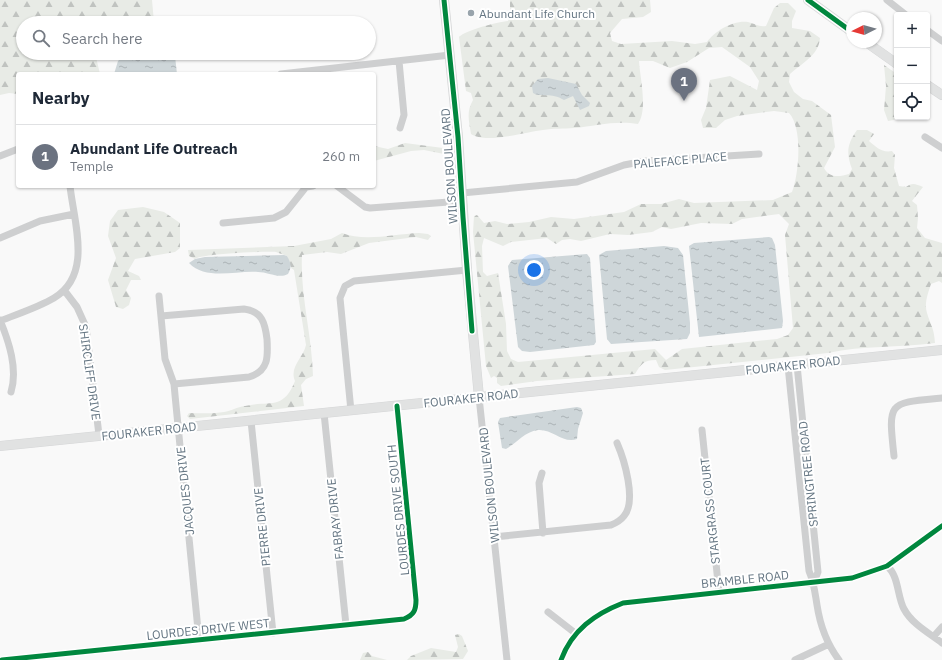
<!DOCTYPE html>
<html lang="en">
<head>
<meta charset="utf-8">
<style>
	body { margin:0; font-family:"IBM Plex Sans",sans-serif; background:#f6f6f7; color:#1f2937 }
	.controls { position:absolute; right:12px; top:12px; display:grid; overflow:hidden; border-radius:4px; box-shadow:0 1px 3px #0004 }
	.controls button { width:36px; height:36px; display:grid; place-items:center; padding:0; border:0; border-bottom:1px solid #e0e1e3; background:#fff; color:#1f2937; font:20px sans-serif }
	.compass { position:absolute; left:846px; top:12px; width:36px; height:36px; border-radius:50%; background:#fff; box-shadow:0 1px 3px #0004; rotate:265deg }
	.you { position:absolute; left:534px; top:270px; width:14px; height:14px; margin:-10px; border:3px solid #fff; border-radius:50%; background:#1a73e8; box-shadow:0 0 0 6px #1a73e833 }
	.badge { display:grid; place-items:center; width:26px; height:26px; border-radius:50%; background:#7c3aed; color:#fff; font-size:13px; font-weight:700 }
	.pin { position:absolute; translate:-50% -33px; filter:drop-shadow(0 1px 2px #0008) }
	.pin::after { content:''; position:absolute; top:21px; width:14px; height:12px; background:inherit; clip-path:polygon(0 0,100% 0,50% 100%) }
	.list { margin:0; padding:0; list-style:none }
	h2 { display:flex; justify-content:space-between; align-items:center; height:52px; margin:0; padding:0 16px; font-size:17px }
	h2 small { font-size:13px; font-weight:400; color:#747a83 }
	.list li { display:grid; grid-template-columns:26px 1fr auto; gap:12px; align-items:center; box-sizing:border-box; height:64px; padding:0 16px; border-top:1px solid #e0e1e3 }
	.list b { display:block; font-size:15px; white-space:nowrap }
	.list p { margin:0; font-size:13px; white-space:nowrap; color:#747a83 }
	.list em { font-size:13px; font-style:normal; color:#747a83 }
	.icon { flex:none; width:22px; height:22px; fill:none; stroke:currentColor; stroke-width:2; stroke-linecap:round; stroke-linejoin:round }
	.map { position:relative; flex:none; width:942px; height:660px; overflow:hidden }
	.search { position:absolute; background:#fff; box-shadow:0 1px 3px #0004; left:16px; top:16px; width:360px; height:44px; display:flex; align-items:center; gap:10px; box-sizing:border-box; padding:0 14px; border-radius:22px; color:#747a83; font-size:15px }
	.panel { position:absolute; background:#fff; box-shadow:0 1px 3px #0004; left:16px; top:72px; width:360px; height:116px; border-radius:4px }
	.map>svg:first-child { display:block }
	.forest { fill:url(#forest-firs); fill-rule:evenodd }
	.water { fill:url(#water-ripples) }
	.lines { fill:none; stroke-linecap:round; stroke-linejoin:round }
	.major-casing { stroke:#d5d6d7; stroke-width:10 }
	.minor { stroke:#cecfd0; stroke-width:7 }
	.major { stroke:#e1e2e2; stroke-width:9 }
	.cycleway-casing { stroke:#fff; stroke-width:8 }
	.cycleway { stroke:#00873e; stroke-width:5 }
	.poi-dot { fill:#99a4ac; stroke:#fff; stroke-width:1.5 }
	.labels { text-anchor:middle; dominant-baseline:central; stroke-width:4; stroke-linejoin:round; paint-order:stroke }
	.poi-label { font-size:12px; fill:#657683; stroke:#fff; text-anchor:start }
	.street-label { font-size:12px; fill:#657683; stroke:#fff }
</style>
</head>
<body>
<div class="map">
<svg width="942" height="660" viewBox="0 0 942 660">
	<defs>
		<pattern id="forest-firs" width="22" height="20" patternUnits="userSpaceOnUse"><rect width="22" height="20" fill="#e8ebe6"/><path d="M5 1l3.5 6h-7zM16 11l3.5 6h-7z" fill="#c0c3c0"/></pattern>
		<pattern id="water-ripples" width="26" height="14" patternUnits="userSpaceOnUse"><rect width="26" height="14" fill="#ced6d9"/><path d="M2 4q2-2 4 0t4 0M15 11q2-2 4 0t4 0" fill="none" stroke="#abb2b5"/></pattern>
	</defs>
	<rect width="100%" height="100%" fill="#f9f9f9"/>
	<!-- forest -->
	<path class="forest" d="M0 0H152L154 22C138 28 117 17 99 23H23V53H95L100 74H18V94L9 93 0 95Z
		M510 0H650L651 12 643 17 622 19 610 33 612 41 621 44 672 41 695 44 707 42C715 31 733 20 748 22 756 24 758 27 766 26L774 8 780 3H788L796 11 792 21V28L810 31 820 38C819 55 802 63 790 74L789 82 794 92 803 99 812 101 831 115 835 147 824 168C829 178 839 177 849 174L852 169C846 153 847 144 857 130H867L874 134 869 141C876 147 882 153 892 151L895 155 894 168 899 186 906 187C912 182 916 184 923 187L912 201 917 205 918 218 917 228 925 238 942 243V283L939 281 931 284C928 293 924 304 927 313 931 326 934 328 935 343 899 348 863 345 828 353L665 370 659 367 656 360C644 360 641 364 635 374L537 381 501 386 497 383V378L494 376 491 378 486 366 473 232 474 216 477 215 484 223 495 221 507 224 529 222 551 217 574 219 624 212 641 204H661L679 199 694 203 773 200 792 192C799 174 803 128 789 113L774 111 737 116 725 120 716 128H703L701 120 706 108 710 80 730 76 757 90 759 81 750 67 722 47 709 48 687 62 670 68 653 61H639C640 78 648 110 638 124 616 120 596 126 574 128 564 129 554 128 543 130 526 132 485 144 471 134 469 121 466 112 473 100L471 93 466 91 459 37C466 30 497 22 508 21L510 16ZM779 214 789 224 785 235 793 328 788 335 777 339 682 349 666 360 655 349 518 362 511 359 507 351 506 324 498 273 487 276 483 272 482 246 484 238 503 246 511 242 547 238 556 244 562 240 570 239 581 241 610 234 628 235 652 232 662 227 671 229 701 223 732 224 742 219Z
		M884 65 897 74V112L894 120 888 121 884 110 886 86Z
		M405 143 443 148 444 154 424 150 411 151 374 161V146L388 149Z
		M143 207 164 212 180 223V248L175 252 135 259 128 271 139 276 141 280H131L126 290 131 298 129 305 123 309 116 307 108 280 116 258 108 236 110 221 118 210Z
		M342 233C364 242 395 234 419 233L428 234 431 236 428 240 416 237 369 243 341 254 327 252 302 255C300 295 312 335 313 376L306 379 301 385 304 406 190 419 187 416 189 413C200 413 213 414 224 412 231 411 237 407 245 406 270 400 283 411 295 381 289 367 303 358 306 345L294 270 291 268 287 256C284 255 279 253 276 252 265 251 200 254 195 259L189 256 188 250 294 246 331 239Z
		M459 634 462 636 468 651 463 659 407 660 411 656 431 648 456 652 458 647 455 635Z
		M368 652 372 656 387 660H360L363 653Z"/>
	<!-- water -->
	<path class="water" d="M127 53H150L155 55 173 53 175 56 177 74H114L118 61Z
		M548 78 576 84 582 95 590 103 589 106 580 110 573 96 564 100C551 92 541 98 533 93L532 86 538 79Z
		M769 237 772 238 775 245 783 321 782 328 699 337 689 246 694 243Z
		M664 246 678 248 683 255 690 323V333L687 339 611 344 607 339 599 255 606 251Z
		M587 254 590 258 596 342 594 345 530 352 522 351 518 347 508 266 512 260Z
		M284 255 287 256C291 263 292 267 288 274 279 279 268 272 258 272 237 270 206 281 189 263L195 259 205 257Z
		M577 407 581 408 583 413 578 429 577 439C563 444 553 429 538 430 524 432 517 443 506 449L502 448 498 422 500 418Z"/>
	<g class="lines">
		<defs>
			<path id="major" d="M444 0 458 137 467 270 479 397
				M808 0 852 32
				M866 42 897 64
				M927 85 942 95
				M0 446 942 350"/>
		</defs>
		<!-- major casing -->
		<use href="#major" class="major-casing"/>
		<!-- minor -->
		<path class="minor" d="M887 0 906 15
			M927 30 942 41
			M399 61 404 115 400 128
			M281 74 450 55
			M925 137 942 148
			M0 156 18 149
			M337 186 365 207 370 208 462 201
			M462 193 577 182 624 165 645 161 759 154
			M223 223 274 218 286 212 306 187 313 186
			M0 238 40 221 74 214
			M64 290 77 307 86 327 99 435
			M159 296 165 359 174 384 175 395 199 640
			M161 316 244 309C262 311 265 323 267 339 268 356 269 371 249 377L174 384
			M0 320C9 342 18 369 11 392
			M0 321C17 314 37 308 54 298 93 275 74 223 70 186
			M797 365 818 572 814 582
			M788 366 809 571C814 582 815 593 817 605 820 625 827 644 839 660
			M479 397 507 660
			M351 411 340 298 345 286 354 281 467 270
			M324 413 346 625
			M251 421 273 633
			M702 430 719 592
			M894 456C888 401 888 403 942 398
			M542 473 539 483 543 533
			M494 537 611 525C616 523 621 520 624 516 637 501 624 459 617 443
			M887 566C899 576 897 596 904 609 912 624 929 633 942 643
			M548 612 575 633
			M934 636 942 627
			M2 660 404 619C414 615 416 610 416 600L397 406
			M561 660C572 630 595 614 623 603L852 578 887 566 942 526
			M795 660 829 644"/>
		<!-- major -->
		<use href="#major" class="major"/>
		<defs>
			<path id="cycleway" d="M444 0 458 137 463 217 472 331
				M808 0 852 32
				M2 660 404 619C414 615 416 610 416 600L397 406
				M561 660C572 630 595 614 623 603L852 578 887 566 942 526"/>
		</defs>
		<!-- cycleway casing -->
		<use href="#cycleway" class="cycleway-casing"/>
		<!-- cycleway -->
		<use href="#cycleway" class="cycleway"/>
	</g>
	<!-- markers -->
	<circle class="poi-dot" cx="471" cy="13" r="4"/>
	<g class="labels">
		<!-- poi labels -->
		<g class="poi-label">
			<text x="479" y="13">Abundant Life Church</text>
		</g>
		<!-- street labels -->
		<g class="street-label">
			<text transform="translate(680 160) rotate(-5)">PALEFACE PLACE</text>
			<text transform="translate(449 166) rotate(-94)">WILSON BOULEVARD</text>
			<text transform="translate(793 365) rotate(-6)">FOURAKER ROAD</text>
			<text transform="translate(90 372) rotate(82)">SHIRCLIFF DRIVE</text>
			<text transform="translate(471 398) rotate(-6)">FOURAKER ROAD</text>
			<text transform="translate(149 431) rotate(-6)">FOURAKER ROAD</text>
			<text transform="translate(808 474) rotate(-96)">SPRINGTREE ROAD</text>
			<text transform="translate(489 485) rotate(-96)">WILSON BOULEVARD</text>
			<text transform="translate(185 491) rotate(-96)">JACQUES DRIVE</text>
			<text transform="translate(398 510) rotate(-96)">LOURDES DRIVE SOUTH</text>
			<text transform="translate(710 511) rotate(-96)">STARGRASS COURT</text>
			<text transform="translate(335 519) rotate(-96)">FABRAY DRIVE</text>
			<text transform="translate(262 527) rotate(-96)">PIERRE DRIVE</text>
			<text transform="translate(745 579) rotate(-6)">BRAMBLE ROAD</text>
			<text transform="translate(208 629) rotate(-6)">LOURDES DRIVE WEST</text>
		</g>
	</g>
</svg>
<div class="controls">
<button>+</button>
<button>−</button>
<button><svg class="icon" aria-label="locate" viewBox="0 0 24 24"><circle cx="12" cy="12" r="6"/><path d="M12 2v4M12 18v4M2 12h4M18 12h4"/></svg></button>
</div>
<svg class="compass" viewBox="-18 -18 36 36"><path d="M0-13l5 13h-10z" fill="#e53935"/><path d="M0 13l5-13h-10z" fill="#747a83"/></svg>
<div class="you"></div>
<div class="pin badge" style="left:684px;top:101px;background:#6b7280">1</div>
<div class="search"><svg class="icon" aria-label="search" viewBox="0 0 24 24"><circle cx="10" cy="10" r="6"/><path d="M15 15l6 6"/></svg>Search here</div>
<section class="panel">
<h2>Nearby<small></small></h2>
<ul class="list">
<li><span class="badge" style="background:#6b7280">1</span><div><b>Abundant Life Outreach</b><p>Temple</p></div><em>260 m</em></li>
</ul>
</section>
</div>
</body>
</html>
